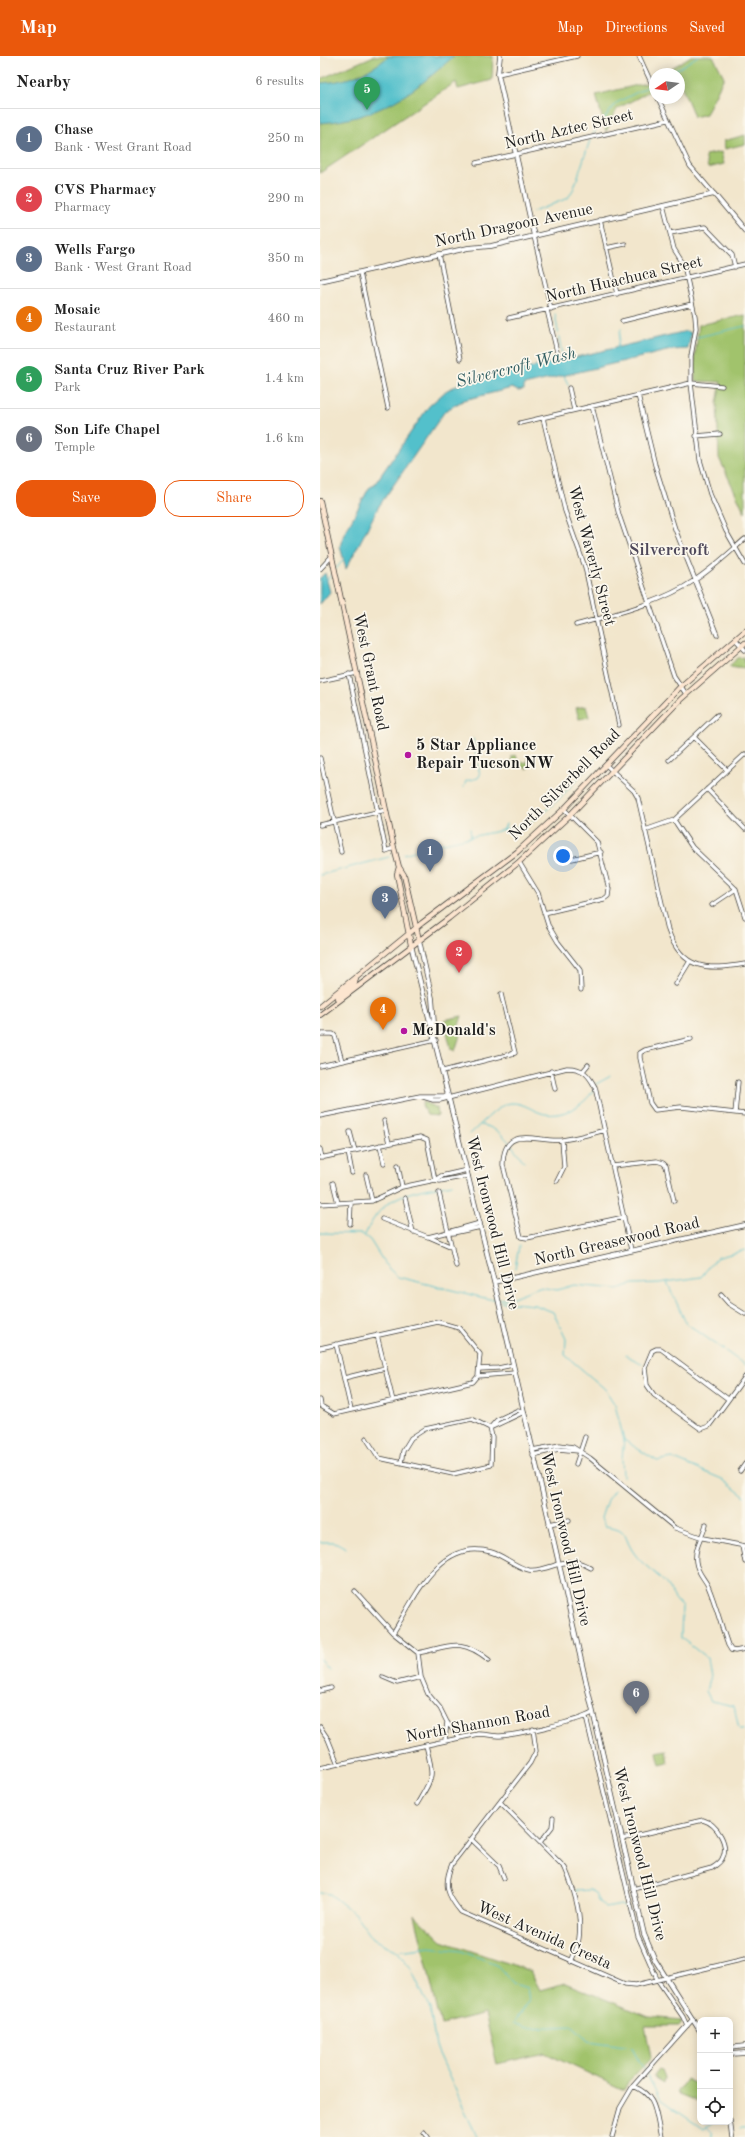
<!DOCTYPE html>
<html lang="en">
<head>
<meta charset="utf-8">
<style>
	body { margin:0; font-family:"Old Standard TT",serif; background:#f2f2f2; color:#222 }
	.controls { position:absolute; right:12px; bottom:12px; display:grid; overflow:hidden; border-radius:8px; box-shadow:0 2px 10px #0003 }
	.controls button { width:36px; height:36px; display:grid; place-items:center; padding:0; border:0; border-bottom:1px solid #e0e0e0; background:#fff; color:#222; font:20px sans-serif }
	.compass { position:absolute; left:329px; top:12px; width:36px; height:36px; border-radius:50%; background:#fff; box-shadow:0 2px 10px #0003; rotate:257deg }
	.you { position:absolute; left:243px; top:800px; width:14px; height:14px; margin:-10px; border:3px solid #fff; border-radius:50%; background:#1a73e8; box-shadow:0 0 0 6px #1a73e833 }
	.badge { display:grid; place-items:center; width:26px; height:26px; border-radius:50%; background:#ea580c; color:#fff; font-size:13px; font-weight:700 }
	.pin { position:absolute; translate:-50% -33px; filter:drop-shadow(0 1px 2px #0008) }
	.pin::after { content:''; position:absolute; top:21px; width:14px; height:12px; background:inherit; clip-path:polygon(0 0,100% 0,50% 100%) }
	.list { margin:0; padding:0; list-style:none }
	h2 { display:flex; justify-content:space-between; align-items:center; height:52px; margin:0; padding:0 16px; font-size:17px }
	h2 small { font-size:13px; font-weight:400; color:#767676 }
	.list li { display:grid; grid-template-columns:26px 1fr auto; gap:12px; align-items:center; box-sizing:border-box; height:60px; padding:0 16px; border-top:1px solid #e0e0e0 }
	.list b { display:block; font-size:15px; white-space:nowrap }
	.list p { margin:0; font-size:13px; white-space:nowrap; color:#767676 }
	.list em { font-size:13px; font-style:normal; color:#767676 }
	.actions { display:flex; gap:8px; padding:12px 16px }
	.actions a { flex:1; padding:9px 0; border:1px solid #ea580c; border-radius:16px; text-align:center; font-size:14px; color:#ea580c }
	.actions .main { background:#ea580c; color:#fff }
	.icon { flex:none; width:22px; height:22px; fill:none; stroke:currentColor; stroke-width:2; stroke-linecap:round; stroke-linejoin:round }
	.map { position:relative; flex:none; width:425px; height:2081px; overflow:hidden }
	header { display:flex; align-items:center; gap:24px; box-sizing:border-box; height:56px; padding:0 20px; background:#ea580c; color:#fff }
	header strong { font-size:19px }
	nav { display:flex; gap:22px; margin-inline-start:auto; font-size:14px }
	main { display:flex }
	aside { flex:1; background:#fff }
	.map>svg:first-child { display:block }
	.green { fill:#a1c36c; stroke:#5e7044 }
	.water { fill:#53c0cb; stroke:#386e74 }
	.lines { fill:none; stroke-linecap:round; stroke-linejoin:round }
	.stream { stroke:#53c0cb; stroke-width:1 }
	.minor-casing { stroke:#3c3a36; stroke-width:5 }
	.tertiary-casing { stroke:#3c3a36; stroke-width:5.5 }
	.secondary-casing { stroke:#3c3a36; stroke-width:6 }
	.minor { stroke:#fff; stroke-width:3.5 }
	.tertiary { stroke:#fff; stroke-width:4 }
	.secondary { stroke:#fce5cf; stroke-width:4.5 }
	.poi-dot { fill:#b5179e; stroke:#fbf7ec; stroke-width:1.5 }
	.labels { text-anchor:middle; dominant-baseline:central; stroke-width:3.5; stroke-linejoin:round; paint-order:stroke }
	.street-label { font-size:16px; fill:#1c1c1c; stroke:#fbf7ec }
	.poi-label { font-size:16px; font-weight:bold; fill:#1c1c1c; stroke:#fbf7ec; text-anchor:start }
	.water-label { font-size:17px; font-style:italic; fill:#325e62; stroke:#fbf7ec }
	.neighbourhood-label { font-size:17px; font-weight:bold; fill:#4e485a; stroke:#fbf7ec }
</style>
</head>
<body>
<header>
<strong>Map</strong>
<nav><a>Map</a><a>Directions</a><a>Saved</a></nav>
</header>
<main>
<aside>
<h2>Nearby<small>6 results</small></h2>
<ul class="list">
<li><span class="badge" style="background:#5c6f8a">1</span><div><b>Chase</b><p>Bank · West Grant Road</p></div><em>250 m</em></li>
<li><span class="badge" style="background:#e0444e">2</span><div><b>CVS Pharmacy</b><p>Pharmacy</p></div><em>290 m</em></li>
<li><span class="badge" style="background:#5c6f8a">3</span><div><b>Wells Fargo</b><p>Bank · West Grant Road</p></div><em>350 m</em></li>
<li><span class="badge" style="background:#e8710a">4</span><div><b>Mosaic</b><p>Restaurant</p></div><em>460 m</em></li>
<li><span class="badge" style="background:#2e9e5b">5</span><div><b>Santa Cruz River Park</b><p>Park</p></div><em>1.4 km</em></li>
<li><span class="badge" style="background:#6b7280">6</span><div><b>Son Life Chapel</b><p>Temple</p></div><em>1.6 km</em></li>
</ul>
<div class="actions"><a class="main">Save</a><a>Share</a></div>
</aside>
<div class="map">
<svg width="425" height="2081" viewBox="0 0 425 2081">
	<rect width="100%" height="100%" fill="#fbf7ec"/>
	<filter id="ink" filterUnits="userSpaceOnUse"><feTurbulence type="fractalNoise" baseFrequency=".025" numOctaves="2"/><feDisplacementMap in="SourceGraphic" scale="8" xChannelSelector="R" yChannelSelector="G"/><feConvolveMatrix kernelMatrix="1 2 1 2 8 2 1 2 1" color-interpolation-filters="sRGB"/></filter>
	<filter id="wash" filterUnits="userSpaceOnUse"><feTurbulence type="fractalNoise" baseFrequency=".012" numOctaves="4" result="noise"/><feDisplacementMap in="SourceGraphic" scale="16" xChannelSelector="R" yChannelSelector="G"/><feGaussianBlur stdDeviation="0.9" result="paint"/><feColorMatrix in="noise" values="0 0 0 0 0 0 0 0 0 0 0 0 0 0 0 0 0 1.4 0 .05"/><feComposite in="paint" operator="in"/></filter>
	<g filter="url(#wash)">
		<rect width="100%" height="100%" fill="#f2e6cc"/>
		<!-- green -->
		<path class="green" d="M54 0H173L172 24 138 33 136 26 0 117V23Z
			M371 0H393L404 21 386 58 374 61C370 48 359 29 359 18H342Z
			M326 27 330 35 297 53 286 76 276 39Z
			M425 79V88L405 93 404 85Z
			M401 96 404 108 388 112 385 99Z
			M425 259V457L399 402 397 347 401 326 375 325V300L379 269Z
			M424 601 425 612 409 610 418 602Z
			M266 650 269 661 259 663 256 652Z
			M196 699 199 708 201 705 207 707 208 700 211 699 207 713 199 708H195L190 713 189 707 192 704V700Z
			M142 960 138 972 142 973 135 995 131 993 124 964Z
			M103 1046 117 1052 118 1060 107 1059 102 1049Z
			M346 1694 348 1707 340 1709 337 1696Z
			M95 1859 122 1885 210 1915 220 1934 245 1927 329 1961 362 1964 360 1970H325L331 2002 308 2026 304 2034 225 1997 177 2008 165 1958 121 1969Z
			M338 2013 341 2014 344 2022 343 2028 335 2023 333 2019Z
			M366 2023 380 2030V2046L357 2037Z"/>
		<!-- water -->
		<path class="water" d="M69 0H134C92 38 58 63 0 67V27C26 26 49 17 69 0Z
			M367 275 371 277 368 293 351 294 204 329V334L198 335 192 332 144 344 125 355 59 450 26 513 20 490 24 478 49 432 54 429 109 350 127 334 141 328Z
			M5 517 10 536 0 548V522Z"/>
		<g class="lines">
			<!-- stream -->
			<path class="stream" d="M350 18 378 0
				M273 78 296 47 331 29
				M213 156 248 142 254 132 270 84
				M235 258 243 305
				M369 283 425 270
				M297 292 301 273
				M144 316 147 327
				M244 320 249 330
				M16 513 24 503
				M6 525 13 517
				M294 672V679
				M285 691 297 678
				M144 731 146 725 158 722 160 719 153 683
				M184 773 186 768
				M148 782 151 780 150 773
				M84 798 110 790 205 769C234 753 254 726 276 702
				M0 819 69 801
				M276 1028 291 1020
				M161 1069C181 1071 193 1091 204 1106
				M150 1078C159 1070 176 1052 186 1048 200 1044 209 1053 221 1057 240 1063 265 1050 274 1033
				M0 1177 42 1178 50 1184 67 1211 78 1221 169 1243H177
				M45 1179C63 1136 92 1136 132 1128
				M195 1212 199 1190
				M347 1226 366 1267 425 1309
				M180 1243H188L219 1231 237 1234 254 1229 297 1233 313 1228 339 1227 381 1221 396 1202 425 1194
				M181 1246 215 1249 233 1256 246 1283 245 1299 285 1333 295 1349 304 1384 337 1405 352 1402 390 1418 402 1423 425 1441
				M305 1299 323 1308
				M303 1421 302 1402 304 1384
				M294 1434 287 1444 281 1462 285 1470C310 1473 302 1480 314 1497 322 1509 337 1517 346 1528 352 1536 354 1544 362 1550L361 1582 387 1602 390 1620 386 1635 391 1645 414 1650 419 1673H425
				M0 1486H15L26 1492
				M0 1603 7 1612
				M256 1835 269 1834 275 1837 279 1846 286 1852 301 1849 309 1855
				M0 1837 10 1838 35 1858 53 1883 78 1895 110 1891 141 1895 176 1908 194 1928 207 1932 209 1944 193 1967 207 1972 253 1970 269 1985 312 1991 324 2014
				M78 1896 90 1911 110 1953 116 1991 157 2081
				M326 2017 340 2043 383 2073 394 2066
				M387 2071 393 2077V2081
				M420 2072H425"/>
		</g>
	</g>
	<g filter="url(#ink)">
		<g class="lines">
			<defs>
				<path id="minor" d="M319 0 335 35
					M178 18 257 0
					M338 42 370 110 394 138
					M156 107 348 64
					M343 150 354 193 364 209 375 260 376 272 371 300V327L380 404 390 438 406 475 425 508
					M280 164 297 238
					M350 177 385 171 412 199 415 211
					M214 180 231 253
					M286 192 305 188
					M119 198 140 303
					M40 217 68 352
					M227 254 238 300
					M189 262 425 208
					M302 265 372 248
					M249 332 254 354
					M318 339 335 409 355 473 397 579
					M272 350 299 459 354 620 366 638
					M223 362 245 455 265 511 299 669
					M200 367 371 327 402 330
					M376 380 400 378
					M0 513 12 500
					M256 569C295 558 341 547 375 524 393 512 409 497 425 483
					M416 584 425 594
					M29 618 66 795 74 792
					M0 625 37 617
					M374 681 407 714
					M0 702 21 796
					M349 704 397 659
					M286 709 314 735 318 742 348 874C362 915 388 914 425 908
					M387 733 425 773
					M244 753 277 786 289 833 288 840
					M354 764 372 791 416 833 425 861
					M0 769 66 754
					M325 774 354 764 425 698
					M252 803 281 796
					M199 806 218 837 228 869 238 886 260 914 261 934
					M392 849 416 833
					M224 857 284 843 288 840
					M356 928 370 905
					M0 978H13L15 980 22 1005
					M320 997V1002L330 1047 335 1054 361 1051 425 1058
					M320 997 325 994 371 983
					M0 1010 116 984
					M123 1015 195 997 181 938
					M231 1015 235 1033
					M263 1015 268 1009
					M100 1040 113 1044H120L247 1012C263 1012 268 1018 275 1031L311 1194
					M415 1057 418 1026
					M0 1060 100 1040H128
					M64 1065 69 1087
					M30 1076 35 1095
					M60 1089 64 1107
					M0 1093 2 1102
					M28 1096 32 1117
					M0 1102 100 1081 107 1084 115 1124 82 1131 52 1145 0 1148
					M78 1109 82 1131
					M293 1110 337 1105 343 1107 346 1110 354 1145
					M147 1114 121 1120 115 1124 120 1125 148 1120
					M46 1119 52 1145
					M237 1125 244 1111 242 1084
					M13 1127 18 1147
					M119 1137 136 1210
					M85 1142 93 1176
					M62 1163 108 1181 128 1176
					M160 1167 128 1176 133 1177 161 1171
					M30 1168 31 1147
					M109 1181 132 1191
					M201 1181 183 1109C183 1067 217 1087 242 1084 256 1082 271 1078 285 1074
					M201 1181 207 1182 304 1161
					M401 1239 409 1248 425 1258
					M57 1279 65 1312
					M16 1288 31 1354
					M0 1292 118 1266 139 1272 160 1298 158 1320 153 1326 14 1358 1 1350 0 1344
					M336 1293 332 1295 325 1312 327 1329 334 1339 381 1373 389 1370 425 1321
					M336 1293H341L408 1343
					M159 1313 178 1312 193 1309
					M158 1320 194 1317
					M24 1322 65 1312 73 1345
					M198 1354 204 1356 170 1372 177 1364Z
					M46 1382 59 1402 133 1418 171 1409 172 1381 170 1372 152 1363 105 1373 91 1382 83 1395 81 1407
					M212 1394 240 1389 253 1391 270 1402 355 1472 383 1482 425 1490
					M213 1399 239 1393 258 1395
					M256 1408 265 1381
					M420 1415 425 1408
					M229 1468 249 1464
					M386 1468C383 1481 374 1491 376 1506 377 1516 384 1522 388 1530 396 1549 401 1570 408 1589L411 1594
					M422 1490 425 1506
					M35 1535 73 1577 98 1597 101 1621 108 1638 120 1652 127 1666 125 1684
					M73 1577C95 1542 119 1481 171 1496 185 1500 195 1511 209 1514 226 1516 241 1503 257 1506 262 1507 267 1510 271 1512
					M411 1594 415 1595 425 1593
					M98 1597C131 1590 140 1581 169 1604
					M63 1621 77 1627 101 1621
					M0 1635 11 1632
					M266 1661 318 1880 337 1923 363 1961 367 1970
					M127 1666 139 1682
					M0 1671 8 1683 18 1708
					M213 1673 216 1695 210 1707 132 1808C123 1829 127 1839 141 1856L305 1928 316 1929 425 1903
					M0 1712 158 1678C165 1678 173 1680 180 1680 195 1679 260 1665 272 1657
					M180 1746 245 1812C254 1833 262 1859 259 1882 258 1890 254 1898 251 1906
					M97 1748C114 1719 114 1722 106 1689
					M151 1783 179 1810 184 1822
					M302 1783 383 1764C397 1768 410 1789 402 1803 400 1807 395 1810 392 1812L313 1833
					M221 1785 232 1771 233 1762
					M313 2030C338 2040 335 2058 341 2081
					M104 2076 108 2081
					M292 2081 300 2052 313 2030 373 1963"/>
				<path id="tertiary" d="M180 0 178 18 214 180
					M0 225 148 192 171 190 394 138 425 175
					M99 884 112 942 115 980
					M91 889 176 1234 324 1878 335 1904 380 1975
					M174 1226 425 1169
					M410 1992 425 1990
					M410 1998 425 1997
					M410 2065 412 2081"/>
				<path id="secondary" d="M0 445 74 792 79 811 84 819 99 884
					M79 811 77 818 91 889
					M17 942 35 927 36 921
					M0 950 102 867 197 796 244 753 360 631 425 575
					M0 959 129 862 199 806 250 759 361 643 425 587"/>
			</defs>
			<!-- minor casing -->
			<use href="#minor" class="minor-casing"/>
			<!-- tertiary casing -->
			<use href="#tertiary" class="tertiary-casing"/>
			<!-- secondary casing -->
			<use href="#secondary" class="secondary-casing"/>
			<!-- minor -->
			<use href="#minor" class="minor"/>
			<!-- tertiary -->
			<use href="#tertiary" class="tertiary"/>
			<!-- secondary -->
			<use href="#secondary" class="secondary"/>
		</g>
	</g>
	<!-- markers -->
	<g class="poi-dot">
		<circle cx="88" cy="699" r="4"/>
		<circle cx="84" cy="975" r="4"/>
	</g>
	<g class="labels">
		<!-- street labels -->
		<g class="street-label">
			<text transform="translate(249 74) rotate(-13)">North Aztec Street</text>
			<text transform="translate(194 170) rotate(-12)">North Dragoon Avenue</text>
			<text transform="translate(304 224) rotate(-13)">North Huachuca Street</text>
			<text transform="translate(271 500) rotate(75)">West Waverly Street</text>
			<text transform="translate(50 616) rotate(78)">West Grant Road</text>
			<text transform="translate(245 729) rotate(-45)">North Silverbell Road</text>
			<text transform="translate(172 1167) rotate(76)">West Ironwood Hill Drive</text>
			<text transform="translate(297 1186) rotate(-13)">North Greasewood Road</text>
			<text transform="translate(245 1483) rotate(77)">West Ironwood Hill Drive</text>
			<text transform="translate(158 1669) rotate(-10)">North Shannon Road</text>
			<text transform="translate(319 1798) rotate(76)">West Ironwood Hill Drive</text>
			<text transform="translate(224 1880) rotate(24)">West Avenida Cresta</text>
		</g>
		<!-- poi labels -->
		<g class="poi-label">
			<text x="96" y="690">5 Star Appliance<tspan x="96" dy="18">Repair Tucson NW</tspan></text>
			<text x="92" y="975">McDonald's</text>
		</g>
		<!-- water labels -->
		<g class="water-label">
			<text transform="translate(196 312) rotate(-14)">Silvercroft Wash</text>
		</g>
		<!-- neighbourhood labels -->
		<g class="neighbourhood-label">
			<text x="349" y="494">Silvercroft</text>
		</g>
	</g>
</svg>
<div class="controls">
<button>+</button>
<button>−</button>
<button><svg class="icon" aria-label="locate" viewBox="0 0 24 24"><circle cx="12" cy="12" r="6"/><path d="M12 2v4M12 18v4M2 12h4M18 12h4"/></svg></button>
</div>
<svg class="compass" viewBox="-18 -18 36 36"><path d="M0-13l5 13h-10z" fill="#e53935"/><path d="M0 13l5-13h-10z" fill="#767676"/></svg>
<div class="you"></div>
<div class="pin badge" style="left:110px;top:816px;background:#5c6f8a">1</div>
<div class="pin badge" style="left:139px;top:917px;background:#e0444e">2</div>
<div class="pin badge" style="left:65px;top:863px;background:#5c6f8a">3</div>
<div class="pin badge" style="left:63px;top:974px;background:#e8710a">4</div>
<div class="pin badge" style="left:47px;top:54px;background:#2e9e5b">5</div>
<div class="pin badge" style="left:316px;top:1658px;background:#6b7280">6</div>
</div>
</main>
</body>
</html>
